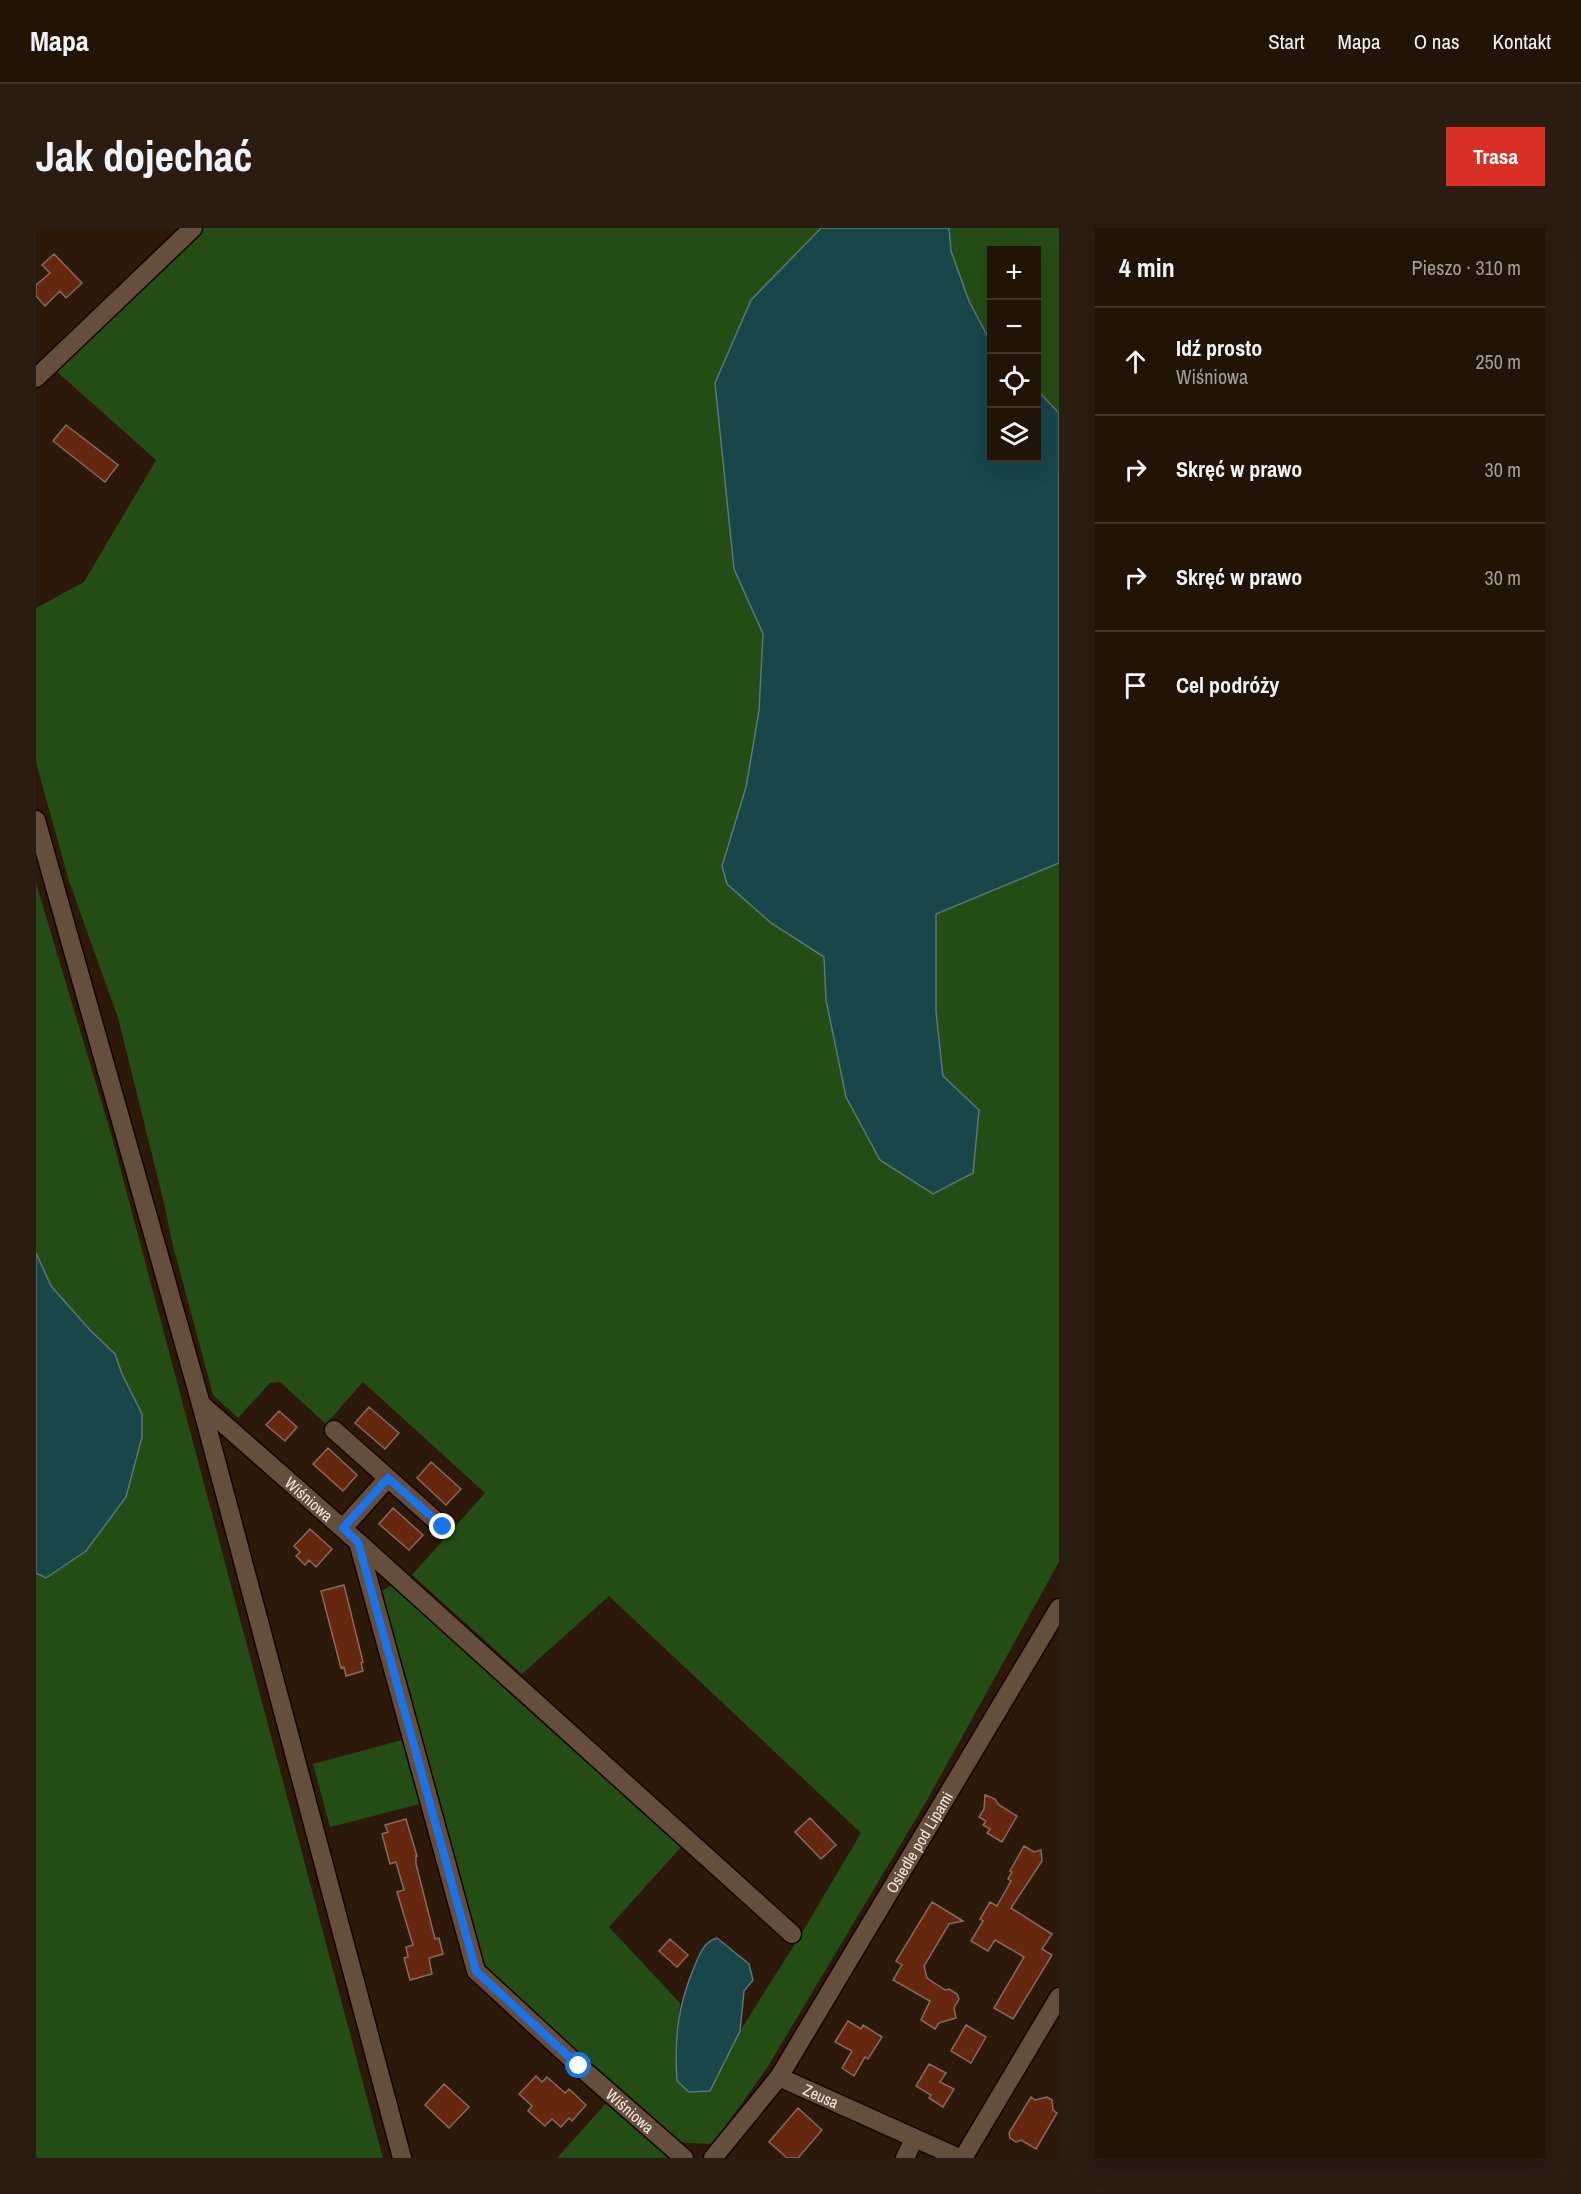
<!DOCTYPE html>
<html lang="pl">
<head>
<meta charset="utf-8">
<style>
	body { margin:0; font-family:"Archivo Narrow",sans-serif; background:#2a1c11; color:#f1f3f6 }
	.controls { position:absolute; right:18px; top:18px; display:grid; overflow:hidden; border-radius:0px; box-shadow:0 6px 24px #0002 }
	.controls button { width:54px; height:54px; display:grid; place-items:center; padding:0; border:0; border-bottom:2px solid #3f3228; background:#221307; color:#f1f3f6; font:30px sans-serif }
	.stop { position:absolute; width:18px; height:18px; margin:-14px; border:4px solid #1a73e8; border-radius:50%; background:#fff }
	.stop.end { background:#1a73e8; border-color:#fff; box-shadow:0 2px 6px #0008 }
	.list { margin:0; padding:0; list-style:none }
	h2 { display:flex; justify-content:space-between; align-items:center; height:78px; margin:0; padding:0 24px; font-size:26px }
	h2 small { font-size:20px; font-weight:400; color:#a29e9b }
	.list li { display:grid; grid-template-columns:39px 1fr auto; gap:18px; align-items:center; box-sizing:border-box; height:108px; padding:0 24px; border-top:2px solid #3f3228 }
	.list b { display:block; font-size:22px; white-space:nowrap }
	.list p { margin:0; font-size:20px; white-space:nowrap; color:#a29e9b }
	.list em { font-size:20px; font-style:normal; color:#a29e9b }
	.icon { flex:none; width:33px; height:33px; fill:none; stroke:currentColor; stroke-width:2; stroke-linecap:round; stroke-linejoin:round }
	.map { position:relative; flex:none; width:1023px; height:1930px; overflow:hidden; border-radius:0px }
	header { display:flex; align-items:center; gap:36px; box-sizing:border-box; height:84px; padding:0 30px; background:#221307; border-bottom:2px solid #3f3228 }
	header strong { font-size:28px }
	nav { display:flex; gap:33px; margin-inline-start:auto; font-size:21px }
	.intro { display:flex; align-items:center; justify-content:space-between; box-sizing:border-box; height:144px; padding:0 36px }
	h1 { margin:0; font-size:42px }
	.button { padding:15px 27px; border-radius:0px; background:#d93025; color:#fff; font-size:21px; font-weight:700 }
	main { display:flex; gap:36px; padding:0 36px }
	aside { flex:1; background:#221307; border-radius:0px; box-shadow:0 6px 24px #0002 }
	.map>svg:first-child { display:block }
	.green { fill:#244c15 }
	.water { fill:#184649; stroke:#5a7675; stroke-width:1.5 }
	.building { fill:#66270f; stroke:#87695f; stroke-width:1.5 }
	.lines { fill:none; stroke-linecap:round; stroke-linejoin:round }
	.minor-casing { stroke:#140400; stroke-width:21 }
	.minor { stroke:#654e3c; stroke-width:18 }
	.route { stroke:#1a73e8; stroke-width:8 }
	.labels { text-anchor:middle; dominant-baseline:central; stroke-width:5; stroke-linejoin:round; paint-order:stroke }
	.street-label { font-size:16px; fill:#f5e7dd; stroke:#231002 }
</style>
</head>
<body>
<header>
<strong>Mapa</strong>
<nav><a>Start</a><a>Mapa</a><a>O nas</a><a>Kontakt</a></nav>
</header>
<div class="intro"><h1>Jak dojechać</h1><a class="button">Trasa</a></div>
<main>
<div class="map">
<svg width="1023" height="1930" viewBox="0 0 1023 1930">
	<rect width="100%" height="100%" fill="#2d1909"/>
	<!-- green -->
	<path class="green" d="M168 0H785L715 72 679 156 698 341 727 406 723 483 710 559 686 638 691 656 735 695 788 729 790 772 943 882 907 848 900 784V686L1023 635V1334L890 1574 731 1840 677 1916 651 1915 626 1909 444 1740 345 1364 357 1356 646 1618 573 1699 644 1775 639 1825 674 1863 704 1803 767 1703 825 1605 573 1368 486 1446 376 1347 449 1265 327 1154 290 1196 244 1154 234 1155 202 1190 177 1167 135 1010 128 975 82 790 33 653 0 535V380L48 354 120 232 19 142Z
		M913 0H1023V185L1001 162 1000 22H956L955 115 933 73 915 23Z
		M0 655 76 909 347 1930H0Z
		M366 1512 384 1576 294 1599 277 1536Z
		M572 1873 635 1930H521Z"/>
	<!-- water -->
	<path class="water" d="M785 0H913L915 23 933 73 955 115 956 230H1000L1001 162 1023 185V635L900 686V784L907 848 943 882 937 945 897 966 844 932 810 869 790 772 788 729 735 695 691 656 686 638 710 559 723 483 727 406 698 341 679 155 715 72Z
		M0 1025 15 1058 54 1102 79 1126 86 1146 106 1186V1209L90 1269 50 1323 10 1350 0 1345Z
		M681 1710 713 1736 717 1752 708 1763 704 1803 674 1863 653 1864 641 1853C638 1809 642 1777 659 1737 664 1725 668 1714 681 1710Z"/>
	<!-- building -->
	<path class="building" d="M18 26 46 55 30 70 24 63 9 78 0 68V57L14 45 6 37Z
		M30 197 82 237 69 254 17 213Z
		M333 1179 363 1205 349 1221 319 1195Z
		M243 1183 261 1199 249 1213 230 1197Z
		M292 1220 321 1247 307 1263 277 1236Z
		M395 1234 425 1261 410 1277 381 1250Z
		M357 1280 387 1307 373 1322 343 1296Z
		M274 1301 296 1321 280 1339 273 1332 269 1337 260 1328 264 1324 258 1318Z
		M308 1357 327 1434 325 1435 327 1443 310 1448 308 1439 305 1440 285 1363Z
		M949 1567 959 1571 963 1577 981 1588 966 1614 951 1605 954 1601 947 1597 950 1593 943 1589 948 1581Z
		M774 1590 800 1617 785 1631 759 1604Z
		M370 1591 381 1628H380V1636L399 1711 403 1710 407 1726 393 1730 396 1746 374 1752 368 1730 372 1729 370 1719 377 1717 361 1664 368 1662 360 1634 354 1636 346 1606 352 1604 349 1597Z
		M988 1618 998 1624 1005 1622 1006 1633 975 1680 1016 1706 1006 1721 1016 1727 977 1791 958 1780 988 1729 959 1712 952 1723 935 1713 947 1693 944 1691 954 1674 961 1678 975 1653 972 1651 976 1644 974 1643Z
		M896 1674 927 1693 913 1696 888 1738 891 1750 909 1762 913 1761 921 1766 923 1771 918 1780 920 1790 903 1795 899 1801 885 1792 894 1773 857 1752 866 1737 860 1733Z
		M634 1711 652 1727 641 1739 623 1723Z
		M812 1793 825 1801 827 1797 846 1809 832 1831 829 1829 818 1848 806 1840 816 1823 799 1814Z
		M930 1797 950 1809 935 1835 915 1823Z
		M893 1836 910 1845 904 1854 918 1861 907 1879 893 1870 895 1867 880 1858Z
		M500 1848 506 1854 511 1849 529 1865 533 1861 550 1877 536 1893 533 1890 525 1899 516 1891 509 1898 492 1883 496 1878 483 1866Z
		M408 1856 433 1879 413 1900 389 1877Z
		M995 1869 999 1872 1011 1869 1016 1872 1017 1882 1021 1885 1000 1921 985 1912 980 1914 974 1910 973 1905Z
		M762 1880 786 1902 762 1930H751L733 1914Z"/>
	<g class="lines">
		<defs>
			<g id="minor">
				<path d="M0 150 157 0"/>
				<path d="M0 592 165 1176 366 1930"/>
				<path id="s1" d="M165 1176 322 1314 440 1743 543 1838 648 1930"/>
				<path d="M298 1202 407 1299"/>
				<path d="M307 1300 352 1250"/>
				<path d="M322 1314 756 1706"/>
				<path id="s2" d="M743 1849 923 1930"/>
				<path id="s3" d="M677 1930 743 1849 1023 1380"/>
				<path d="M869 1930 878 1911"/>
				<path d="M927 1930 1023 1769"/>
			</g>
		</defs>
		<!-- minor casing -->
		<use href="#minor" class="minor-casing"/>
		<!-- minor -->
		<use href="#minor" class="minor"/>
	</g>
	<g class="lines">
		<!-- route -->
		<path class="route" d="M407 1299 352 1250 307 1300 322 1314 440 1743 543 1838"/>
	</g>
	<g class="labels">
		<!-- street labels -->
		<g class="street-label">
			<text stroke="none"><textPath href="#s1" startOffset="144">Wiśniowa</textPath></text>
			<text stroke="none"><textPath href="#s3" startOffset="378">Osiedle pod Lipami</textPath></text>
			<text stroke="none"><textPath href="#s2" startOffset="46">Zeusa</textPath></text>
			<text stroke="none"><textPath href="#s1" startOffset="862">Wiśniowa</textPath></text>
		</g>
	</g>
</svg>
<div class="controls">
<button>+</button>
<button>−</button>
<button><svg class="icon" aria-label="locate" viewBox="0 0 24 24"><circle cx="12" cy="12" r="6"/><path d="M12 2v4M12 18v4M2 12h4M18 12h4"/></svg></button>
<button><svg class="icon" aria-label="layers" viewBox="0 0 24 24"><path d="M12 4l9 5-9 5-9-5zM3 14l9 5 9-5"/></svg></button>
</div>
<div class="stop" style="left:543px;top:1838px"></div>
<div class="stop end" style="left:407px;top:1299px"></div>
</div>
<aside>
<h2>4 min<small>Pieszo · 310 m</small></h2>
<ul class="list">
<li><svg class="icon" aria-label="ahead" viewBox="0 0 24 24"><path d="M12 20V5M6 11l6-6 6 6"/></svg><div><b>Idź prosto</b><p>Wiśniowa</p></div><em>250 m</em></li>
<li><svg class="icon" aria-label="right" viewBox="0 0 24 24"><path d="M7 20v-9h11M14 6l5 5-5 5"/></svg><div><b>Skręć w prawo</b></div><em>30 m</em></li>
<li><svg class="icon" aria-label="right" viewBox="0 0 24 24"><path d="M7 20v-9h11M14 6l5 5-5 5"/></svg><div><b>Skręć w prawo</b></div><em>30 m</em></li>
<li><svg class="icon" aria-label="arrive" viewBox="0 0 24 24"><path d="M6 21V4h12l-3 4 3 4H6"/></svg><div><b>Cel podróży</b></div></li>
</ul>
</aside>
</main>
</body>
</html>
